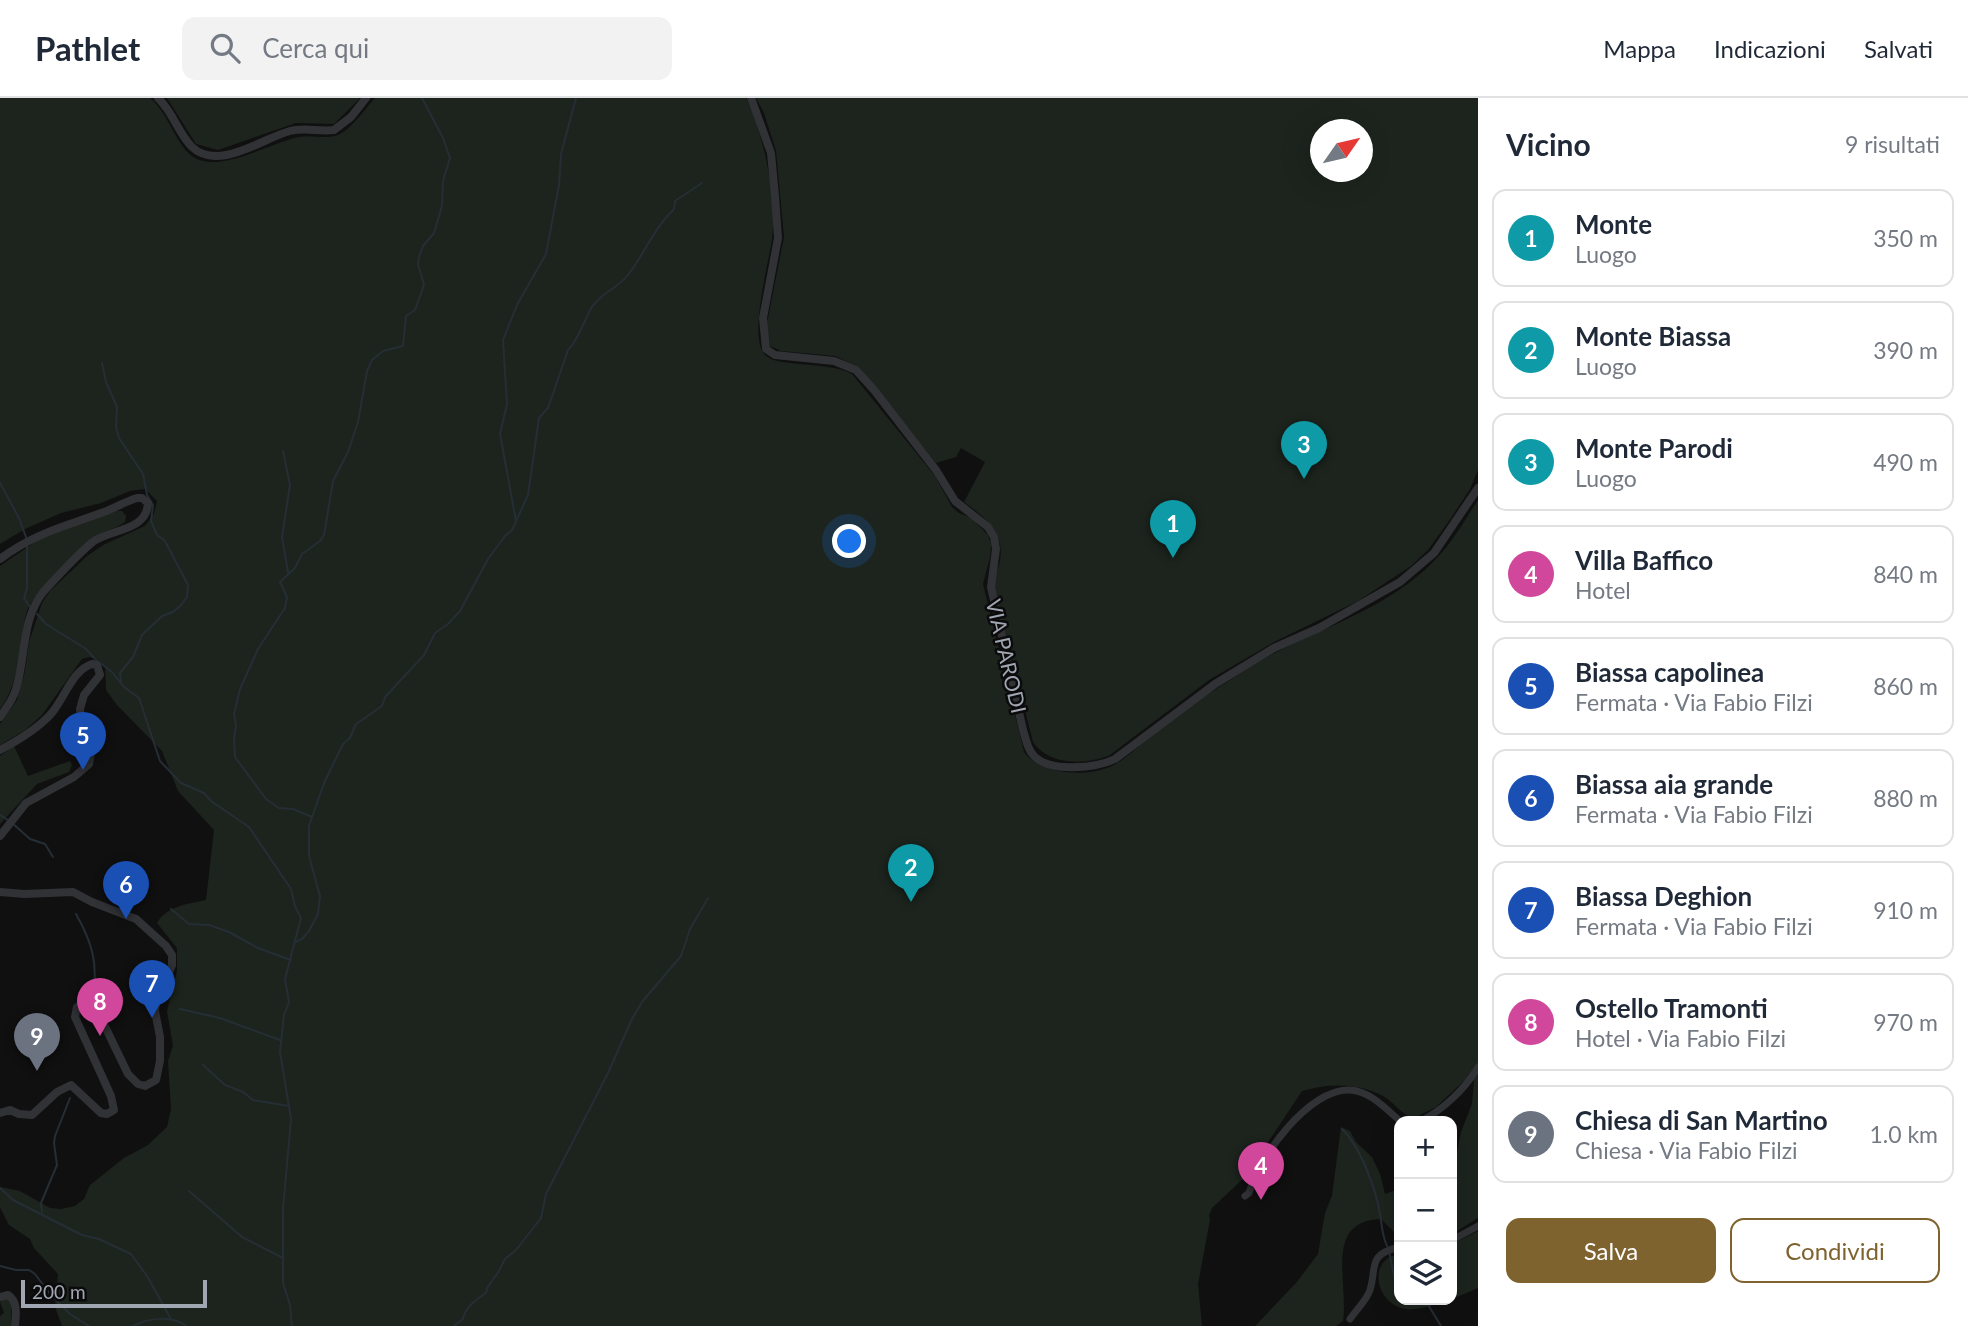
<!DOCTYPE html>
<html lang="it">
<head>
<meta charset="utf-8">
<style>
	body { margin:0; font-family:Lato,sans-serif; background:#f2f2f3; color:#1f2937 }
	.controls { position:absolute; right:21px; bottom:21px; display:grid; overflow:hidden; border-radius:14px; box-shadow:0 7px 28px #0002 }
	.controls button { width:63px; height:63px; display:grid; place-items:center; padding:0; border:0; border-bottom:2px solid #e0e1e3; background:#fff; color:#1f2937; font:35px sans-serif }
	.compass { position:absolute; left:1310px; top:21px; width:63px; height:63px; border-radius:50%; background:#fff; box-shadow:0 7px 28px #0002; rotate:56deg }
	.scale { position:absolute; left:21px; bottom:18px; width:186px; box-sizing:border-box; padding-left:7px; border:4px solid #a0a6b2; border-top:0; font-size:19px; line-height:24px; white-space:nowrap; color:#a0a6b2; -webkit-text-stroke:5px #0b0b0c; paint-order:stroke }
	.you { position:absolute; left:850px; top:444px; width:24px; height:24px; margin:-18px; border:5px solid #fff; border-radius:50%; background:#1a73e8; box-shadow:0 0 0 10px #1a73e833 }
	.badge { display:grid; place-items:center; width:46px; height:46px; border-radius:50%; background:#7f632e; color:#fff; font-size:23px; font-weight:700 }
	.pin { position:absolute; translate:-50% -58px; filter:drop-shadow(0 2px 4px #0008) }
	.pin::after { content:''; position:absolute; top:37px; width:24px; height:21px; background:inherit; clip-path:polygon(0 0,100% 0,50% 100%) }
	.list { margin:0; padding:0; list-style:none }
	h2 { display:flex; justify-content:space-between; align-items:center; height:91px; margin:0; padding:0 28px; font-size:30px }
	h2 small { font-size:23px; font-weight:400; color:#747a83 }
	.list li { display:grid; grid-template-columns:46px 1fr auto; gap:21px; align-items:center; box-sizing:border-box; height:98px; margin:0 14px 14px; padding:0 14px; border:2px solid #e0e1e3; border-radius:14px }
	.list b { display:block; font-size:26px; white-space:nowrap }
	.list p { margin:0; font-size:23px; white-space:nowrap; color:#747a83 }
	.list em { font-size:23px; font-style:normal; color:#747a83 }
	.actions { display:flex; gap:14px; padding:21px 28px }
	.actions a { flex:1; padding:16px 0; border:2px solid #7f632e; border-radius:14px; text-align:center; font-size:24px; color:#7f632e }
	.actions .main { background:#7f632e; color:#fff }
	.icon { flex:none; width:38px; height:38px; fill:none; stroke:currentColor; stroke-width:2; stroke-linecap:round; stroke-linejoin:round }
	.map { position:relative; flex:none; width:1478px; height:1228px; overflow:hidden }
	header { display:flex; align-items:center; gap:42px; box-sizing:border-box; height:98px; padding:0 35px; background:#fff; border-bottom:2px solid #e0e1e3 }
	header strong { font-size:33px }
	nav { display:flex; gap:38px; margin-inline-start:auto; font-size:24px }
	.search { width:490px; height:63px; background:#f2f2f3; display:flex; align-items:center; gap:18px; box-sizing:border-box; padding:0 24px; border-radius:14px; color:#747a83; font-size:26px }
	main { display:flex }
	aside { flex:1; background:#fff }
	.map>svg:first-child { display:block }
	.green { fill:#1c241d; fill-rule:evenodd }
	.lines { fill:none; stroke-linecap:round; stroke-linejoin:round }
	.stream { stroke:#262e35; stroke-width:2 }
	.minor { stroke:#313236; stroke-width:7 }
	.tertiary { stroke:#313236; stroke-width:8 }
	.labels { text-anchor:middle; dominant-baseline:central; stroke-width:5; stroke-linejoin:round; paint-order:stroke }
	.street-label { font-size:21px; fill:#a0a6b2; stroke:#0b0b0c }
</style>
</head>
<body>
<header>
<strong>Pathlet</strong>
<div class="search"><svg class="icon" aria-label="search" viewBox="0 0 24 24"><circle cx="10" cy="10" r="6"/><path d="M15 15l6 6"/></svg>Cerca qui</div>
<nav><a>Mappa</a><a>Indicazioni</a><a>Salvati</a></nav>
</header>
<main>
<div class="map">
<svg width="1478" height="1228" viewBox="0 0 1478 1228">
	<rect width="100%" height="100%" fill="#101011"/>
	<!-- green -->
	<path class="green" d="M0 0H150C169 15 176 49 195 60 221 75 272 44 299 39 313 36 330 43 342 35 354 27 365 11 375 0H746C764 37 777 100 772 141 769 165 748 239 765 257 777 270 830 263 852 276L935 378 952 409 959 415 971 420 988 437 991 446 990 459 983 486 1024 654C1040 676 1083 679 1107 670 1129 662 1144 641 1162 628 1180 614 1200 601 1219 589 1239 577 1258 563 1279 553 1332 526 1392 507 1435 462 1452 445 1464 423 1478 402V1120L1452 1136V1070L1455 1065 1461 1034 1472 1006 1474 982 1470 979 1466 981 1436 1009 1414 1020C1400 1016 1395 1005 1383 998 1359 985 1328 985 1302 993L1245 1079 1212 1110 1209 1118 1210 1122 1198 1186 1202 1228H62L55 1209 58 1176 34 1150 30 1141 9 1127 0 1109V1089L20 1093 50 1110 61 1111 75 1108 84 1101 90 1087 124 1060 148 1047 167 1029 171 1011 168 963 173 948 167 913 177 873V850L157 825C167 808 187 806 206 802L214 732 178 693 162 653 117 607 106 592 105 568C97 560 93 557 82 561L42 617 25 632 0 647V626L17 602 25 573 29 544 42 505 50 493 87 458 105 446 145 428 154 416 157 403 145 391 130 393 101 405 61 415 25 431 0 446Z
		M167 0H360L334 26 296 25 218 52 196 46Z
		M756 0H1478V372L1470 391 1451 420 1428 452 1411 468 1358 503 1274 544 1209 582 1110 657C1087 667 1049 668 1033 644L994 490C994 480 998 472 1000 463 1005 434 985 419 964 404L985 364 961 350 956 359 936 365 859 269 835 258 781 253 770 248 767 225 784 139 776 53 764 15ZM1321 32H1363V74H1321Z
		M117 413H122L126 418 125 424C116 431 105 432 96 438 81 446 32 498 27 513 18 545 21 584 0 611V468L44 438Z
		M14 648 28 678 70 663 72 667 69 674 37 686 0 726V658Z
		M1341 1029 1350 1033 1356 1044 1372 1059 1380 1076 1385 1096 1399 1091V1139L1381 1121C1323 1123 1349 1185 1343 1223L1336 1228H1255L1296 1185 1318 1156 1325 1115 1332 1098Z
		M1478 1133V1190L1452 1201V1146Z
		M1392 1158H1399V1202H1451C1436 1205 1416 1215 1401 1210 1379 1204 1368 1169 1392 1158Z
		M6 1198 11 1203V1228H0V1218L4 1215 0 1204Z"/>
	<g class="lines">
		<!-- stream -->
		<path class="stream" d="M102 265 106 284 117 309 116 329 119 340 143 376 147 397 153 407 151 423 157 437 165 443 188 487 187 499 181 507 173 514 162 518 142 537 133 559 120 575 121 583
			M283 353 290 387 282 439 288 474
			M0 385 19 420 27 442
			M516 423 500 336 507 306 503 242 517 207 546 156 559 87 561 56 576 0
			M27 448V490L24 500 30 509
			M37 516 46 526 86 551 95 561 112 574 124 589 139 600 160 663 181 685 204 695 211 703 249 729 291 791 295 808 301 820 285 881 289 904 284 917 280 954 291 1021 283 1111V1185L290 1207 292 1228
			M0 717 8 722
			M312 719 293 711 279 710 266 701 235 659 234 640 236 628 234 616 240 591 258 551 285 510 287 499 280 484 295 470 302 456 320 443 324 437 333 383 348 354 358 324 367 273 372 262 383 253 403 248 406 218 415 212 424 187 418 166 419 159 423 148 434 135 442 108 443 83 450 60 443 40 422 0
			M12 725 30 741 45 746 53 759
			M171 811 189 826 209 827 229 834 258 850 291 862
			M76 816C93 846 98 866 93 900
			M295 844 302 841 309 833 318 816 320 798 309 758V728L324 685 343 646 350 640 356 626 382 608 385 599 424 557 435 535 448 526 460 513 488 461 505 438 512 432 528 397 539 320 548 310 568 252C580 240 583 223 592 209 602 194 618 190 628 177 645 155 654 130 674 111L675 103 702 85
			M180 911 220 920 280 942
			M203 967 225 987 243 994 253 1002 289 1008
			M1342 1031C1360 1048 1376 1091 1380 1116 1382 1128 1382 1137 1387 1148
			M0 1090 13 1102 82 1137 99 1141 131 1156 147 1178 171 1221
			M189 1093 242 1139 283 1160
			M42 1114 41 1105 57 1067 54 1045 55 1038 70 1000
			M1389 1153 1396 1188 1399 1189
			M0 1168 16 1172H29L35 1176 50 1196 70 1216 89 1228
			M1417 1202 1427 1205 1441 1228
			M133 1228C148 1220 172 1217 186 1228
			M454 1228 463 1221C464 1210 477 1201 486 1195L487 1190 499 1173 505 1161 516 1152 541 1120 546 1096 608 975 632 921 642 904 681 858 690 831 708 800"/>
		<!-- minor -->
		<path class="minor" d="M1421 1023C1444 1011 1465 991 1478 969
			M1245 1098 1249 1095C1259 1059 1309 990 1350 992 1370 993 1386 1011 1400 1023
			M1452 1142 1478 1128
			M1350 1221C1356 1212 1367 1202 1370 1192 1377 1169 1367 1157 1399 1149"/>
		<!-- tertiary -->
		<path class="tertiary" d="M158 0C173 14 178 35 192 49 218 74 263 40 290 33 305 29 319 34 334 32L351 19 366 0
			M751 0 771 55 775 98 778 140 763 220 766 251 775 257 834 263 856 272 874 292 936 372 955 403 988 429 994 439 996 451 991 489 1023 632C1026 641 1027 651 1034 658 1051 675 1096 670 1115 661L1215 586 1274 550 1319 530 1400 484 1434 455 1478 390
			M0 461C33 436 63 429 101 415 113 411 124 404 137 400H142L148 405C147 433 112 431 94 443 82 452 55 481 44 493 21 521 26 559 16 591 13 602 6 610 0 619
			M0 652C17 643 37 631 50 617 64 602 72 572 92 566L97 567 100 577 84 597 80 611 81 626 91 654 89 666 74 679 26 705 0 738
			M0 794 24 796 73 794 92 804 136 821 166 848 172 857V867L156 906 155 913 160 939V963L156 982 145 988 138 986 128 976 97 912 91 905H82L77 909 75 919 111 998 114 1012 107 1016 101 1015 71 987 57 994 32 1017 19 1016 10 1012 0 1015
			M0 1199 8 1197C18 1203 16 1217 15 1228"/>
	</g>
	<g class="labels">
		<!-- street labels -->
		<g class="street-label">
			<text transform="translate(1007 558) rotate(77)">VIA PARODI</text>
		</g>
	</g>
</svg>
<div class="controls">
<button>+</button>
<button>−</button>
<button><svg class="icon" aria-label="layers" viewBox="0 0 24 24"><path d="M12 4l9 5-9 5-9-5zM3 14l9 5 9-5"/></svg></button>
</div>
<svg class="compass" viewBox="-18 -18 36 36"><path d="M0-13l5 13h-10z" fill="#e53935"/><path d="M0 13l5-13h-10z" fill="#747a83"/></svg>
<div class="scale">200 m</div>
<div class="you"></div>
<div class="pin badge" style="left:1173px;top:460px;background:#0f9aa8">1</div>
<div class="pin badge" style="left:911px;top:804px;background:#0f9aa8">2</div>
<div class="pin badge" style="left:1304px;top:381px;background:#0f9aa8">3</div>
<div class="pin badge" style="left:1261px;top:1102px;background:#d1479c">4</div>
<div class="pin badge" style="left:83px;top:672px;background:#1a4fb4">5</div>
<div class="pin badge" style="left:126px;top:821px;background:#1a4fb4">6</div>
<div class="pin badge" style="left:152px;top:920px;background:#1a4fb4">7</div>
<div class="pin badge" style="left:100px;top:938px;background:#d1479c">8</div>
<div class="pin badge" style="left:37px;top:973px;background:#6b7280">9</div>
</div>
<aside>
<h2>Vicino<small>9 risultati</small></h2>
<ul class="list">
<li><span class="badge" style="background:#0f9aa8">1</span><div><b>Monte</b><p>Luogo</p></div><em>350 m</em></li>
<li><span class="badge" style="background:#0f9aa8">2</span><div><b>Monte Biassa</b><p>Luogo</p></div><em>390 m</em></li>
<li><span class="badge" style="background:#0f9aa8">3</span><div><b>Monte Parodi</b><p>Luogo</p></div><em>490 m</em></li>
<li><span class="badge" style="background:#d1479c">4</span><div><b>Villa Baffico</b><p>Hotel</p></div><em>840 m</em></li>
<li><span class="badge" style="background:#1a4fb4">5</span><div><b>Biassa capolinea</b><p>Fermata · Via Fabio Filzi</p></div><em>860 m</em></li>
<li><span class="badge" style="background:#1a4fb4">6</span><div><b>Biassa aia grande</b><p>Fermata · Via Fabio Filzi</p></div><em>880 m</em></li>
<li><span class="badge" style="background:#1a4fb4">7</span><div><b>Biassa Deghion</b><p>Fermata · Via Fabio Filzi</p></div><em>910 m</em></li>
<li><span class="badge" style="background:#d1479c">8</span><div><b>Ostello Tramonti</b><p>Hotel · Via Fabio Filzi</p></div><em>970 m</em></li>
<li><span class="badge" style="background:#6b7280">9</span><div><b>Chiesa di San Martino</b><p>Chiesa · Via Fabio Filzi</p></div><em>1.0 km</em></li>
</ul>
<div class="actions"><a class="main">Salva</a><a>Condividi</a></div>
</aside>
</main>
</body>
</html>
